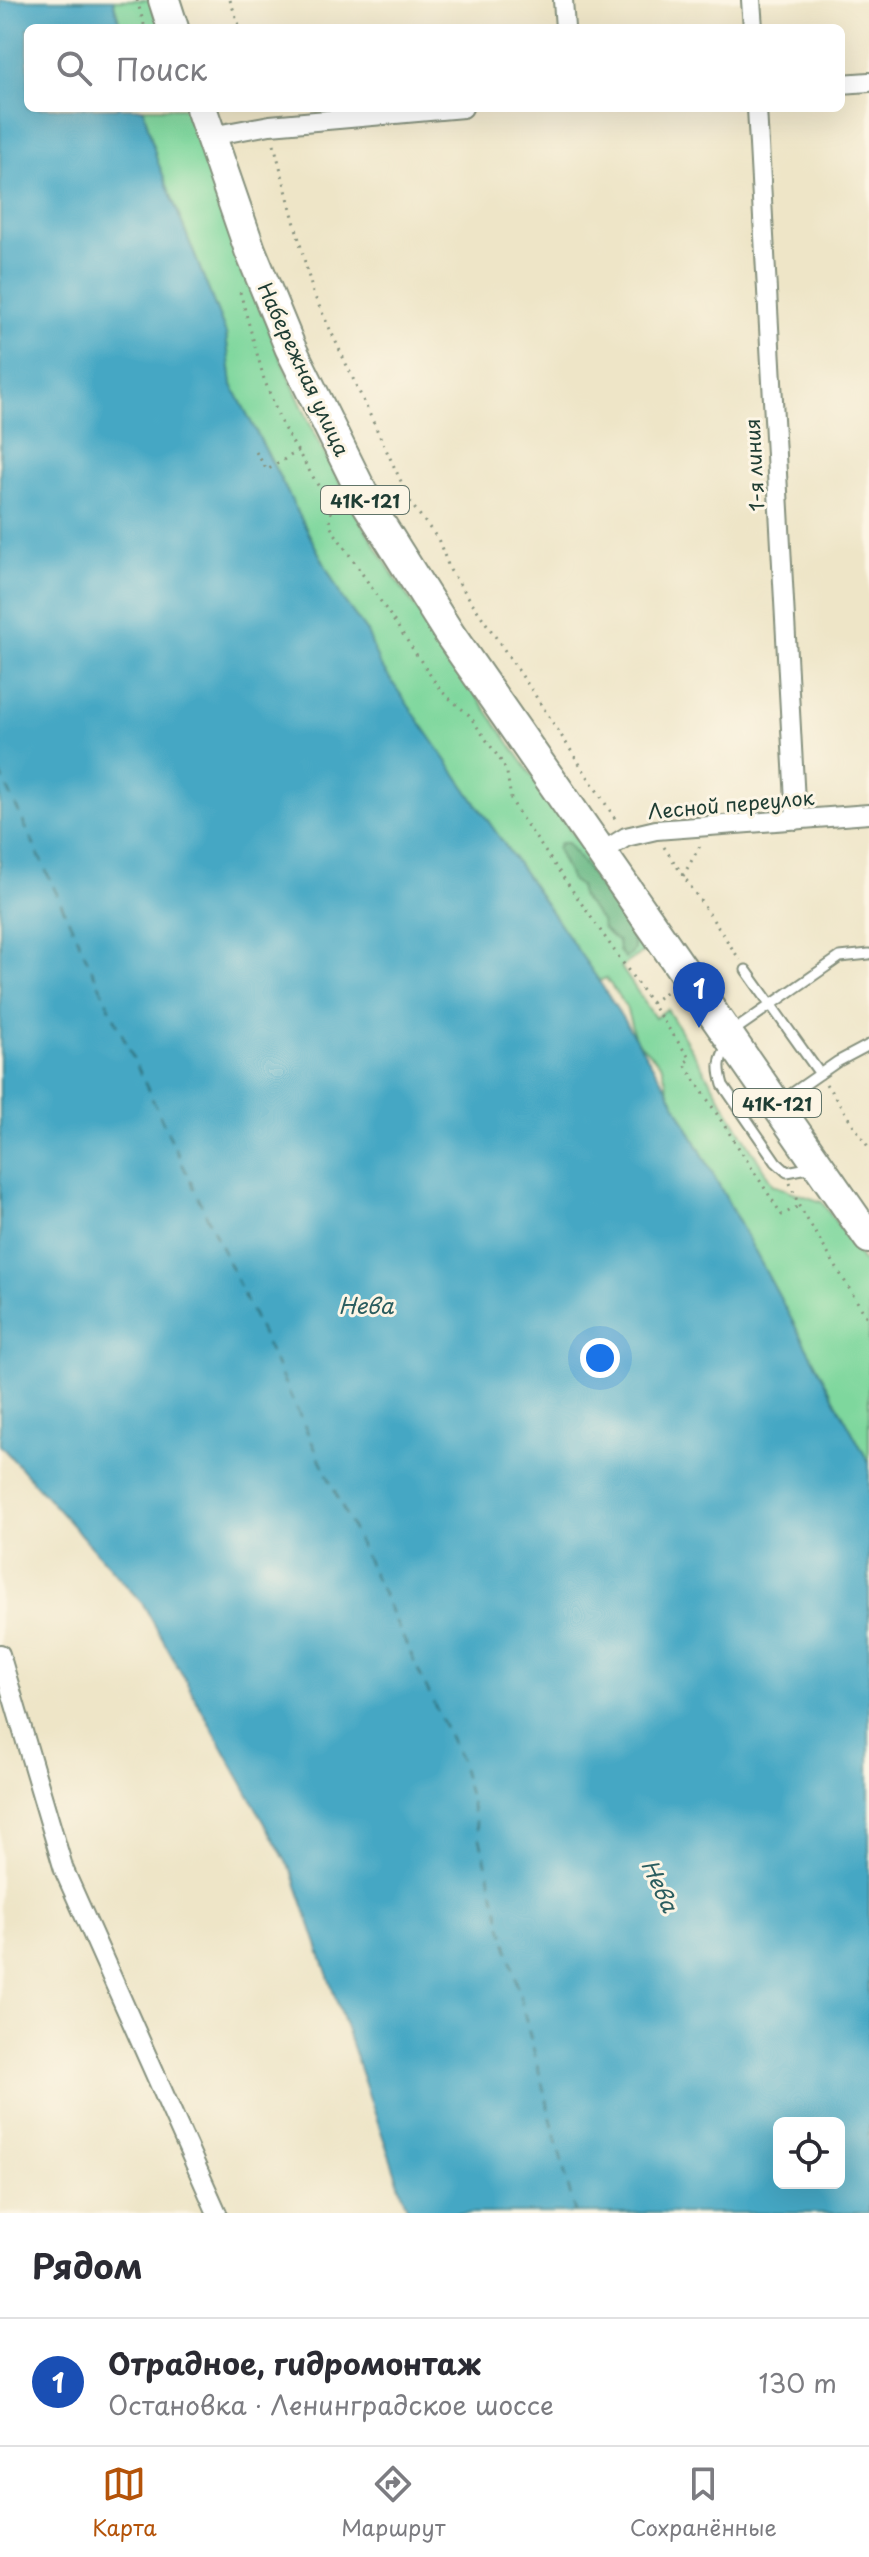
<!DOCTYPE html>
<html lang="ru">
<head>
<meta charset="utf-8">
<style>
	body { margin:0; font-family:"Playpen Sans",sans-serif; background:#f2f2f3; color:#2b2b33 }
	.controls { position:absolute; right:24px; bottom:24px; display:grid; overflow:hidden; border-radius:12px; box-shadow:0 8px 32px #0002 }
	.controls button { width:72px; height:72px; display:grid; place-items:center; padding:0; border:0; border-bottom:2px solid #e1e1e2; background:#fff; color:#2b2b33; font:40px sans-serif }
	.you { position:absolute; left:600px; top:1358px; width:28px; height:28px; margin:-20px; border:6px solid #fff; border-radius:50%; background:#1a73e8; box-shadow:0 0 0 12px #1a73e833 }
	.badge { display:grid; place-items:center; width:52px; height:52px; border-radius:50%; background:#b45309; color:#fff; font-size:26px; font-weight:700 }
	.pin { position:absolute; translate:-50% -66px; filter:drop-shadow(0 2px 4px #0008) }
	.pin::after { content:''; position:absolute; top:42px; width:28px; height:24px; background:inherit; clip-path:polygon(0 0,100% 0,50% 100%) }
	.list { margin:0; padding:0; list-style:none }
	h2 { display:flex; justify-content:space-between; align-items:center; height:104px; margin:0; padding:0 32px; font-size:34px }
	h2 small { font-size:26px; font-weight:400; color:#7c7c81 }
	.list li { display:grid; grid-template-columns:52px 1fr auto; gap:24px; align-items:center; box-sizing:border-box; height:128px; padding:0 32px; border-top:2px solid #e1e1e2 }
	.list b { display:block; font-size:30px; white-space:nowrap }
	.list p { margin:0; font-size:26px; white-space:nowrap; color:#7c7c81 }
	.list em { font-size:26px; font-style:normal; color:#7c7c81 }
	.icon { flex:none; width:44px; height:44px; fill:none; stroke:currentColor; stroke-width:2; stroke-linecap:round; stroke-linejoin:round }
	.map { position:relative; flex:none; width:869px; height:2213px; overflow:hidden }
	.search { position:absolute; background:#fff; box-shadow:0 8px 32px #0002; left:24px; right:24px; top:24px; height:88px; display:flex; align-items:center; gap:20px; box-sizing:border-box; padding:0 28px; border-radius:12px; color:#7c7c81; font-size:30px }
	.sheet { height:232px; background:#fff }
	nav { display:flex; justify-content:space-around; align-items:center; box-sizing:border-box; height:112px; border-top:2px solid #e1e1e2; background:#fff; font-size:22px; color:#7c7c81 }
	nav a { display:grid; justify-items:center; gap:4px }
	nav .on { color:#b45309 }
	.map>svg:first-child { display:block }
	.green { fill:#7ed79d; stroke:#4e8a68; stroke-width:2 }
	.forest { fill:#66b884; stroke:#427a5c; stroke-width:2 }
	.water { fill:#44a7c4; stroke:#32727c; stroke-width:2; fill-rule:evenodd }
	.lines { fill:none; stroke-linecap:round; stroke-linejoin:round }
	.ferry { stroke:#2a5d5f; stroke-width:2; stroke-dasharray:10 8; stroke-linecap:butt }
	.lane-casing { stroke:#86917e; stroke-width:13 }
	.street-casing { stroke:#86917e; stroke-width:22 }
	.primary-casing { stroke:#86917e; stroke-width:34 }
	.path { stroke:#86917e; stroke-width:3; stroke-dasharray:2 6; stroke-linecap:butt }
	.lane { stroke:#fff; stroke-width:9 }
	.street { stroke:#fff; stroke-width:18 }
	.primary { stroke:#fff; stroke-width:30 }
	.labels { text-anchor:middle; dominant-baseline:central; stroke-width:6; stroke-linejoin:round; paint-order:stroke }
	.shield { fill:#fcf5e5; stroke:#617469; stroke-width:2 }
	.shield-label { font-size:18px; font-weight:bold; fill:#1f3d34 }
	.street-label { font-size:20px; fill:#1f3d34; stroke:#fcf5e5 }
	.water-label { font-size:22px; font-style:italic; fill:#2a5d5f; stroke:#fcf5e5 }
</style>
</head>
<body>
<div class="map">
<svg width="869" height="2213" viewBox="0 0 869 2213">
	<rect width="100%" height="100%" fill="#fcf5e5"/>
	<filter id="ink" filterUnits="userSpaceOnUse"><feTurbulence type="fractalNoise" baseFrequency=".0125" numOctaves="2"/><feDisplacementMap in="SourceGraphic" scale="16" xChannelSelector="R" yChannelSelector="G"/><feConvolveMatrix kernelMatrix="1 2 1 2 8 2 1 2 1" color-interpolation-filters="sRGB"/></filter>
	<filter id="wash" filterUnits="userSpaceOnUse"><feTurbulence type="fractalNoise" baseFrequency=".006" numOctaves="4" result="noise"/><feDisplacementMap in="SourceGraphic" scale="32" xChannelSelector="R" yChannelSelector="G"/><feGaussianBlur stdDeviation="1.8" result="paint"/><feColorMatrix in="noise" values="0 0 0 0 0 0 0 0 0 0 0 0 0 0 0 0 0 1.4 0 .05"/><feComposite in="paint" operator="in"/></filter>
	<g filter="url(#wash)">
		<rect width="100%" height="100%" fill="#eee5c7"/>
		<!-- green -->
		<path class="green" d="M113 0H150L160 28H121Z
			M143 108H188L278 352 314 433 354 510 397 581 651 947 621 967 655 1018 667 1009 773 1185 822 1202 869 1270V1463L670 1095 662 1066 635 1039 626 1007 606 978 599 981 378 663 367 632 342 598 232 385 226 334 157 160Z"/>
		<!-- forest -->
		<path class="forest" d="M560 843H567C578 856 637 936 634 949 632 955 630 955 625 958L619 951 618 942 603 929 601 921 581 896 579 886 571 880 557 849Z"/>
		<!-- water -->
		<path class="water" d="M0 0H113L121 28H28V108H143L157 160 226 334 232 385 342 598 367 632 379 663 599 981 665 1085 869 1463V2213H409L293 1874 143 1604 0 1445ZM779 2123H839V2183H779Z"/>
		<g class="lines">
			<!-- ferry -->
			<path class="ferry" d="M0 772 460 1760 575 2213"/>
		</g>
	</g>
	<g filter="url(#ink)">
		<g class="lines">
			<defs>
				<path id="lane" d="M746 970 820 1074
					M732 1032 840 957 869 954
					M729 1046C717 1057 719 1071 723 1085L776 1162 787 1172 813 1167
					M781 1101 837 1062 869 1045"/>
				<path id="street" d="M563 0 565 28
					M751 0 753 28
					M841 84 869 82
					M757 108 796 820
					M211 136 270 125 463 108
					M602 852 626 837 656 830 869 814
					M0 1654 64 1870 217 2213"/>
				<path id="primary" d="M164 0 173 28
					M201 108 250 250 290 347 367 503 450 635 869 1238"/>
			</defs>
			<!-- lane casing -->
			<use href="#lane" class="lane-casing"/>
			<!-- street casing -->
			<use href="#street" class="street-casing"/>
			<!-- primary casing -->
			<use href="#primary" class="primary-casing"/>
			<!-- path -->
			<path class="path" d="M137 0 145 28
				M230 0 240 28
				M274 144 313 293 412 505 438 539 450 570 533 692 616 820
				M240 292 264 379 282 425 331 507 330 526 441 691 469 715 501 761 507 773 511 799 519 814 690 1059 684 1063 782 1215 799 1206
				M256 452 267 470 298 451
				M664 847 740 960
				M683 876 701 844
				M651 1003 667 991
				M826 1084 869 1148
				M790 1183 799 1206 869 1321"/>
			<!-- lane -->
			<use href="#lane" class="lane"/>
			<!-- street -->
			<use href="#street" class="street"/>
			<!-- primary -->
			<use href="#primary" class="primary"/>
		</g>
	</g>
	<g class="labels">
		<!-- shield labels -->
		<g class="shield">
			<rect x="321" y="486" width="88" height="28" rx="6"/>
			<rect x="733" y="1089" width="88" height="28" rx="6"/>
		</g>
		<g class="shield-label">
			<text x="365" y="500">41К-121</text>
			<text x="777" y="1103">41К-121</text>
		</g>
		<!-- street labels -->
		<g class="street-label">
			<text transform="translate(304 369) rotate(65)">Набережная улица</text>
			<text transform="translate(754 465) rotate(-93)">1-я линия</text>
			<text transform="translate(731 804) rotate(-5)">Лесной переулок</text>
		</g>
		<!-- water labels -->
		<g class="water-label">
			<text x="366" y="1304">Нева</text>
			<text transform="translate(661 1885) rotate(65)">Нева</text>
		</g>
	</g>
</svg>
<div class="controls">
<button><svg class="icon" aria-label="locate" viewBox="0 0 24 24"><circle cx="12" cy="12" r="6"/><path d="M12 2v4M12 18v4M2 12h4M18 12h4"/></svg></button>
</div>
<div class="you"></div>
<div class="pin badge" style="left:699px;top:1028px;background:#1a4fb4">1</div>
<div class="search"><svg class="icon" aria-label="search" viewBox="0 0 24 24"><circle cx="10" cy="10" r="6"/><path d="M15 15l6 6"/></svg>Поиск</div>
</div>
<section class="sheet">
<h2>Рядом<small></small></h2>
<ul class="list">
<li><span class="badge" style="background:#1a4fb4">1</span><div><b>Отрадное, гидромонтаж</b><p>Остановка · Ленинградское шоссе</p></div><em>130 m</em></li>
</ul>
</section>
<nav>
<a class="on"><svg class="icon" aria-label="map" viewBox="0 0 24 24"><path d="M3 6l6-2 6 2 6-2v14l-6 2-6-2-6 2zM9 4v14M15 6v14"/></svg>Карта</a>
<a><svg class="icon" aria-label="directions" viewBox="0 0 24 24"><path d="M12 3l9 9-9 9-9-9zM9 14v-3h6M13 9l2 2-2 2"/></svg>Маршрут</a>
<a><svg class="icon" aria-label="saved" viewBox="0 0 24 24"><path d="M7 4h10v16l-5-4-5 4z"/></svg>Сохранённые</a>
</nav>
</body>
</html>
